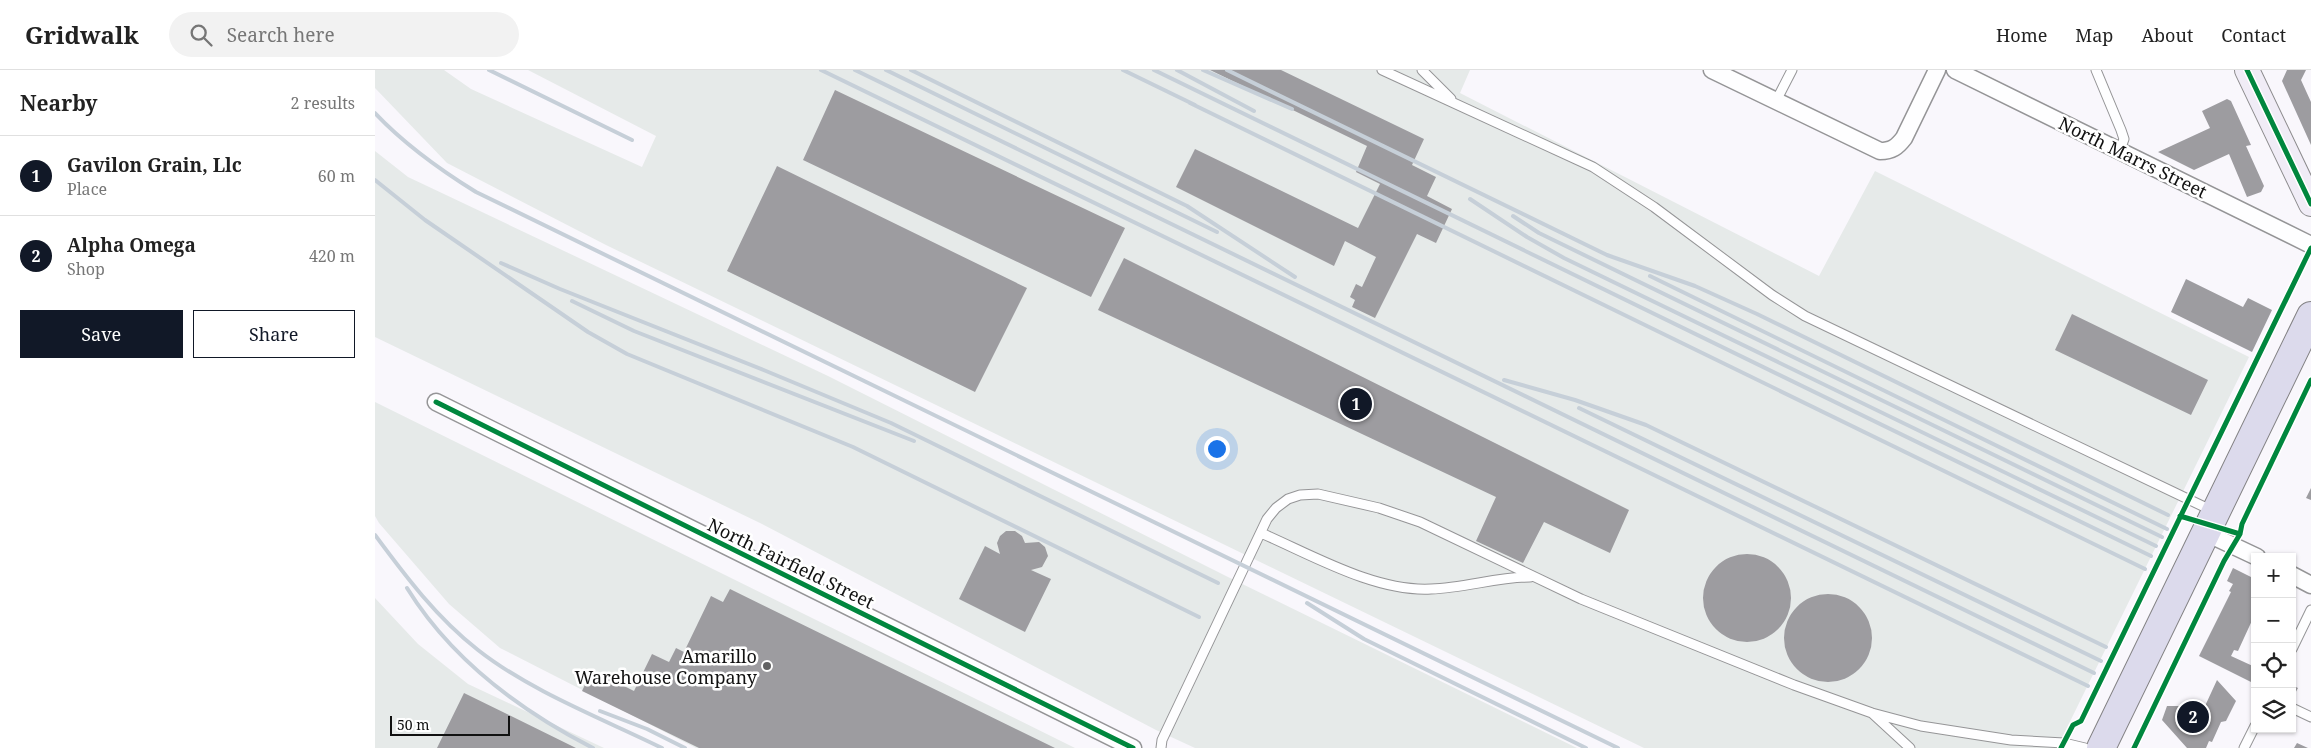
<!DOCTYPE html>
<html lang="en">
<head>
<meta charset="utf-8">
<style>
	body { margin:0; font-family:"Noto Serif",serif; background:#f2f2f2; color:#222 }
	.controls { position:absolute; right:15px; bottom:15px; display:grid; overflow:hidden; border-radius:0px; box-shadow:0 1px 4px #0004 }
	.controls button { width:45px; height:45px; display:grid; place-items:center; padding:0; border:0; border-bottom:1px solid #e0e0e0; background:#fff; color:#222; font:25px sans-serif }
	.scale { position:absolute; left:15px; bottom:12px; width:120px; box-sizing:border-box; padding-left:5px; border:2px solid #111; border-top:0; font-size:14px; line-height:18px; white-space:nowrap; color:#111; -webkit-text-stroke:4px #fff; paint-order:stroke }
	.you { position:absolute; left:841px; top:378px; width:18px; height:18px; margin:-12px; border:4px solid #fff; border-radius:50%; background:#1a73e8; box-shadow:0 0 0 8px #1a73e833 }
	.badge { display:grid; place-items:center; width:32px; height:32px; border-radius:50%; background:#111827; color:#fff; font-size:16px; font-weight:700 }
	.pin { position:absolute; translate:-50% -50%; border:2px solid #fff; box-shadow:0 1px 5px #0006 }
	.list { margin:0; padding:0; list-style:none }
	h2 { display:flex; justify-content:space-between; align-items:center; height:65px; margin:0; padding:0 20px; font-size:21px }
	h2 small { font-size:16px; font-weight:400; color:#767676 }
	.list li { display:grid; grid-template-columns:32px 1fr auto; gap:15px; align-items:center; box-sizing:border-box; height:80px; padding:0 20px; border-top:1px solid #e0e0e0 }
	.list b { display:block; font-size:19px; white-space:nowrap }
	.list p { margin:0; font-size:16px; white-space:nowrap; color:#767676 }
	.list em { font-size:16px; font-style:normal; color:#767676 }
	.actions { display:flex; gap:10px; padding:15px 20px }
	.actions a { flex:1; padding:11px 0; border:1px solid #111827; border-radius:0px; text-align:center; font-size:18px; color:#111827 }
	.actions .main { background:#111827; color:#fff }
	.icon { flex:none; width:28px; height:28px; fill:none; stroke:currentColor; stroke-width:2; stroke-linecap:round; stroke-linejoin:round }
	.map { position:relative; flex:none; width:1936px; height:678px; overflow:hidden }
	header { display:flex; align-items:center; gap:30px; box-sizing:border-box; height:70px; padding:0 25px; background:#fff; border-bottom:1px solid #e0e0e0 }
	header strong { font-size:24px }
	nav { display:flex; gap:28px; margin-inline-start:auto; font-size:18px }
	.search { width:350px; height:45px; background:#f2f2f2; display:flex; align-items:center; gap:12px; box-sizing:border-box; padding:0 18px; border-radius:28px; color:#767676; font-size:19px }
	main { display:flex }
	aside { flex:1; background:#fff }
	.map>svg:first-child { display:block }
	.industrial { fill:#e6eae9 }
	.building { fill:#9d9ca0 }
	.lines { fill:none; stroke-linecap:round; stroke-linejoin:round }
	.service-casing { stroke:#959597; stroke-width:11 }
	.minor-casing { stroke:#959597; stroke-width:19 }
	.secondary-casing { stroke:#8c8b8d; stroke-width:26 }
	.trunk-casing { stroke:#838284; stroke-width:30 }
	.service { stroke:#fefeff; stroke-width:9 }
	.minor { stroke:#fefeff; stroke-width:16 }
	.secondary { stroke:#f0ecf6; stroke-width:24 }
	.trunk { stroke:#dcdaec; stroke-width:28 }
	.rail { stroke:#c6cfd8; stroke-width:4 }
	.cycleway-casing { stroke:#fff; stroke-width:8 }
	.cycleway { stroke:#00873e; stroke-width:5 }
	.poi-dot { fill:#626263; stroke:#fff; stroke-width:2 }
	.labels { text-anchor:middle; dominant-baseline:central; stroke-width:5; stroke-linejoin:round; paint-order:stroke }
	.street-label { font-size:18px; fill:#111; stroke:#fff }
	.poi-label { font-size:18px; fill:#111; stroke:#fff; text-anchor:end }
</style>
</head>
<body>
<header>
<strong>Gridwalk</strong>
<div class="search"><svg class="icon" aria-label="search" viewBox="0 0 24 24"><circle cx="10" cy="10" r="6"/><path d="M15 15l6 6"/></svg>Search here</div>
<nav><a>Home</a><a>Map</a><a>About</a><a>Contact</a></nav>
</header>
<main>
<aside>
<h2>Nearby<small>2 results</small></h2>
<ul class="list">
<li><span class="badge">1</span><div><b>Gavilon Grain, Llc</b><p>Place</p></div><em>60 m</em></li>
<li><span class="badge">2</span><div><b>Alpha Omega</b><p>Shop</p></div><em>420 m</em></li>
</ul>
<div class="actions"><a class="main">Save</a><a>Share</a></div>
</aside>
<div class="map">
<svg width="1936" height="678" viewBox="0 0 1936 678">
	<rect width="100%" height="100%" fill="#f9f7fc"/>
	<!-- industrial -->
	<path class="industrial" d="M0 0H69L96 19 267 97 281 66 153 0H1095L1085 23 1444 206 1500 101 1874 287 1682 678H1269L231 175 72 93 0 18Z
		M0 81 33 107 453 306 853 507 1202 678H820L781 660 385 453 0 267Z
		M0 332 700 678H321L125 578 74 534 4 453 0 446Z
		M0 528 43 574 93 614 229 678H0Z"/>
	<!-- building -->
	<path class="building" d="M835 0H906L1049 69 1037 95 1061 107 1052 126 1077 139 1061 173 1042 164 1000 248 977 237 980 230 975 227 981 214 987 217 1001 187 970 171 959 196 801 117 820 79 983 158 1005 114 981 102 992 76Z
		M1912 0H1931L1926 10 1936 32V75L1907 11Z
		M460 20 750 158 716 227 428 90Z
		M1852 29 1856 31 1876 75 1871 76 1889 116 1886 122 1872 127 1854 84 1819 100 1783 82 1835 58 1827 41Z
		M402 96 652 218 600 322 352 201Z
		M749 188 1254 440 1235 483 1169 452 1148 493 1101 471 1121 427 723 240Z
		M1811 209 1868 237 1873 228 1897 240 1877 282 1796 242Z
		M1697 244 1833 310 1816 345 1680 280Z
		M1936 418V430L1931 428Z
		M631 461H640L647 466 650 473 664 472 670 477 673 486 667 497 656 500 676 509 650 562 584 529 610 476 625 484 622 473 625 466Z
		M1328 528a44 44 0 1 1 88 0a44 44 0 1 1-88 0Z
		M1858 498 1880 509V544L1863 581 1859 580 1856 586 1880 597V614L1824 586 1856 522 1854 521 1858 514 1852 511Z
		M355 519 680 678H324L207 621 217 600 259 621 277 584 294 592 301 578 309 582 336 526 348 532Z
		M1409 568a44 44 0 1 1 88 0a44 44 0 1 1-88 0Z
		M1842 610 1861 631 1851 651 1846 652 1837 672 1834 671 1831 678H1812L1787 650 1792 636H1830Z
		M1917 615 1923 618 1917 629Z
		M89 623 201 678H62Z
		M1922 673 1933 678H1919Z"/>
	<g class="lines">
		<defs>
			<path id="service" d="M1007 0 1218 97 1279 137 1397 225 1430 246 1838 441
				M1047 0 1076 29
				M1721 0 1746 60 1749 69 1745 80
				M1401 31 1417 0
				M886 463C937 485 1000 522 1056 519 1090 518 1122 507 1155 507
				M1917 579 1936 540
				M1917 638 1936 647
				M1498 644 1535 678
				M786 678 787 670 892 449 901 438 913 429 925 425 943 424 1004 438 1045 452 1206 529 1419 615 1497 643 1546 656 1636 670 1689 673 1710 678
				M1869 678 1880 656"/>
			<path id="minor" d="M1337 0 1505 81C1517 81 1522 77 1529 68L1562 0
				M1580 0 1936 175
				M61 332 758 678
				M1831 463 1882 487
				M1917 505 1936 515"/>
			<path id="secondary" d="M1872 0 1936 134"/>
			<path id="trunk" d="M1726 678 1936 246"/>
		</defs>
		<!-- service casing -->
		<use href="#service" class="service-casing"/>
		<!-- minor casing -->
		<use href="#minor" class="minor-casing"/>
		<!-- secondary casing -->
		<use href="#secondary" class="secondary-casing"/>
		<!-- trunk casing -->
		<use href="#trunk" class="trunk-casing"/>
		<!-- service -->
		<use href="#service" class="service"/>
		<!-- minor -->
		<use href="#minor" class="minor"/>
		<!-- secondary -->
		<use href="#secondary" class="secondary"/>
		<!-- trunk -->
		<use href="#trunk" class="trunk"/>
		<!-- rail -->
		<path class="rail" d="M114 0 257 70
			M446 0 1713 616
			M480 0 1719 603
			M511 0 842 162
			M536 0 812 136 920 207
			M748 0 820 35
			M779 0 1776 486
			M802 0 879 41
			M828 0 917 39
			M852 0 1232 185 1320 216 1382 244 1793 445
			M815 33 1770 499
			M0 43C30 75 64 99 101 122L1243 678
			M0 110 50 150 213 262 252 284 478 377 824 547
			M1095 129 1152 167 1189 188 1781 476
			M1138 146 1164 163 1787 467
			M126 193 185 219 391 301 516 353 843 513
			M1275 206 1792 459
			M197 231 259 261 539 371
			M1129 310 1200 330 1271 355 1731 577
			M1204 338 1726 591
			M0 465C31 507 62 548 103 580 155 621 228 649 287 678
			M32 518C76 589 144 640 218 678
			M932 533 989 569 1211 678
			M225 641 272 659 310 678"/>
		<defs>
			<path id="cycleway" d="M1872 0 1936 134
				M61 332 758 678
				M1865 464 1867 454 1936 310
				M1686 678 1698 655 1706 651 1936 178
				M1759 678 1849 491 1865 464 1805 446"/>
		</defs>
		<!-- cycleway casing -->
		<use href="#cycleway" class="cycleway-casing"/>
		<!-- cycleway -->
		<use href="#cycleway" class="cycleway"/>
	</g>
	<!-- markers -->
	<circle class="poi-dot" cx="392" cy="596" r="5"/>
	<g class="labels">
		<!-- street labels -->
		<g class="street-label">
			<text transform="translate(1758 87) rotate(26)">North Marrs Street</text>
			<text transform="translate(416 493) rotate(26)">North Fairfield Street</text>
		</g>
		<!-- poi labels -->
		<g class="poi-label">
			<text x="382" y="586">Amarillo<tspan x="382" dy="21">Warehouse Company</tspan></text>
		</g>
	</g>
</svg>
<div class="controls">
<button>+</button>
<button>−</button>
<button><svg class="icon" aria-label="locate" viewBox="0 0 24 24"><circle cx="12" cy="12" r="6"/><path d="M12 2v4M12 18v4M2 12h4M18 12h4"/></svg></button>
<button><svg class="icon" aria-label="layers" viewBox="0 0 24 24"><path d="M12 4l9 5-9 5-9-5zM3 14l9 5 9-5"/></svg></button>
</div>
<div class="scale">50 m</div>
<div class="you"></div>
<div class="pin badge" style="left:981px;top:334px">1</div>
<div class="pin badge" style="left:1818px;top:647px">2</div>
</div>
</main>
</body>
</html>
